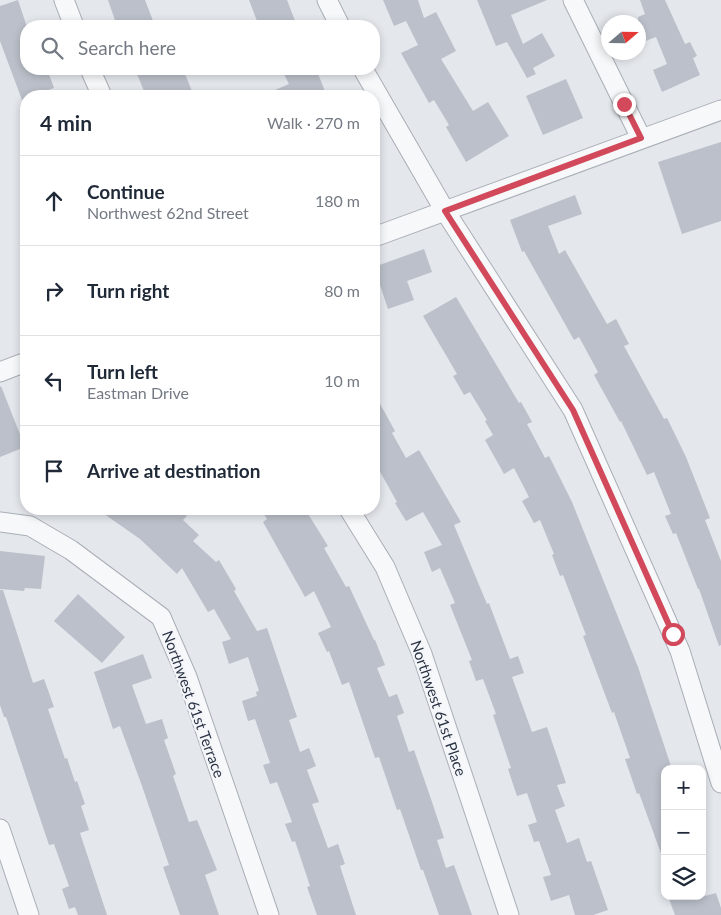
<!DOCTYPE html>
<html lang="en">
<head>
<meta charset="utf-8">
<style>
	body { margin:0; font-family:Lato,sans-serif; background:#f6f6f7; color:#1f2937 }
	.controls { position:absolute; right:15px; bottom:15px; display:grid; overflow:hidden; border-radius:10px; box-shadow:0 2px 8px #0003 }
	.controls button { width:45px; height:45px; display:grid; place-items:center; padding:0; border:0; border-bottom:1px solid #e0e1e3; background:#fff; color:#1f2937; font:25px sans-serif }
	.compass { position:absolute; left:601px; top:15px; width:45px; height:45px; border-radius:50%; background:#fff; box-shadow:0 2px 8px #0003; rotate:70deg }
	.stop { position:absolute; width:15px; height:15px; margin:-11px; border:4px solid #d1495b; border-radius:50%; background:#fff }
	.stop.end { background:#d1495b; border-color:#fff; box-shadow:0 1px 5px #0008 }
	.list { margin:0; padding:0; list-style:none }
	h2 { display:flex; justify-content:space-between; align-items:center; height:65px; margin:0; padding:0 20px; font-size:21px }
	h2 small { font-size:16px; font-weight:400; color:#747a83 }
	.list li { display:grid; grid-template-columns:32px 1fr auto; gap:15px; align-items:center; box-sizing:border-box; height:90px; padding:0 20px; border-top:1px solid #e0e1e3 }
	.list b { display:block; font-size:19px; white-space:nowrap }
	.list p { margin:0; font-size:16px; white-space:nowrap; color:#747a83 }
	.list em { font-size:16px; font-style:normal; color:#747a83 }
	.icon { flex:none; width:28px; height:28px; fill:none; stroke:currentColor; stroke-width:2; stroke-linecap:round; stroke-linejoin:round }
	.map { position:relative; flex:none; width:721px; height:915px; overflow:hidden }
	.search { position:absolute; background:#fff; box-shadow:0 2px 8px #0003; left:20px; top:20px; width:360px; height:55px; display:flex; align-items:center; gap:12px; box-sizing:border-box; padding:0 18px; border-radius:20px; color:#747a83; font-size:19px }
	.panel { position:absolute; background:#fff; box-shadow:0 2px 8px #0003; left:20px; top:90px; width:360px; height:425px; border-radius:20px }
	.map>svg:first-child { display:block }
	.building { fill:#bbc0ca }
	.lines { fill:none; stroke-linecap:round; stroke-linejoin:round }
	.minor-casing { stroke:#a9aeb7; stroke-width:21 }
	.minor { stroke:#f7f8fa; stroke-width:19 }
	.route { stroke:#d1495b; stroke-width:6 }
	.labels { text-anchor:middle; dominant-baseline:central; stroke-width:4.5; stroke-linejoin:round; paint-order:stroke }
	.street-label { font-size:15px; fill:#2b3445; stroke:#f4f6f9 }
</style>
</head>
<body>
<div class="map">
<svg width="721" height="915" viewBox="0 0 721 915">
	<rect width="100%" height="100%" fill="#e4e7ec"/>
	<!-- building -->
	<path class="building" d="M18 0 26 24V69H47L54 88 32 96H26V99L22 100 0 41V6Z
		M108 0H145L155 26H117Z
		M249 0H287L297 26H259Z
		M383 0H418L424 18 436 12 456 51 441 59 473 111 488 102 509 136 466 162 446 127 449 125 434 100 429 103 401 53 418 45 406 21 394 26Z
		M477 0H547L511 15 523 44 542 33 555 56 533 68 536 74 527 78 507 42 496 46Z
		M640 0H665L685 44 690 42 697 56 693 58 700 75 662 92 653 70 667 64 656 37 638 44V17L645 14Z
		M135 69H183L194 96H146Z
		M296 69H316L327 96H261L289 84 284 74Z
		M566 79 583 118 543 135 526 96Z
		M721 142V221L682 234 658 162Z
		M575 195 582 214 548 226 559 254 565 250 607 324 616 319 629 344 624 346 664 419 667 418 686 457 710 518 705 520 721 561V645L719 646 699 589H698L676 533 673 534 665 516 671 514 654 472 647 475 621 421 620 422 594 375 598 372 579 337 574 340 524 251 522 252 510 220Z
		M424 249 432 272 407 281 414 300 388 309 374 267Z
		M456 297 519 403 521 402 532 422 527 424 545 458 549 456 572 502 638 667 672 769H665V859H663L639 793 637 794 625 759 630 758 614 712 612 713 583 636 586 635 563 575 560 576 552 555 554 554 540 520 534 523 522 501 529 497 514 468 504 474 485 440 493 435 485 421 487 420 470 392 464 395 453 376 457 374 423 316Z
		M1 386 25 447 0 457V387Z
		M374 393 395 431 392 433 406 458 419 450 461 522 454 525 487 604 489 603 510 659 518 656 524 673 512 677 532 732 547 727 566 783 557 785 565 806 555 810 567 843 579 838 587 862 591 861 608 910 593 915H575L569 895 551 901 543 877 551 875 539 841 534 842 528 825 537 822 527 793 517 796 508 769 511 768 493 715 496 714 483 679 476 681 469 661 472 660 450 605 455 603 440 568 432 572 424 552 442 545 423 512 406 521 395 503 397 502 374 461Z
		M97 509H180L187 516 183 520 199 535 193 541 216 562 219 560 236 589 234 591 257 631 267 628 297 717 289 720 300 752 309 748 316 766 307 770 319 802 312 804 328 848 338 844 345 864 340 866 356 915H317L307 887 310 886 295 841 292 842 285 824 292 822 277 782 270 784 263 765 270 763 255 719 248 721 242 701 257 696 256 692 259 691 248 657 229 664 222 642 231 639 214 609 208 612 182 568 177 574 140 539Z
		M261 509H305L328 546 324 548 346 587 349 586 374 640H375L385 665 377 668 389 697 397 694 404 713 397 716 409 752 414 750 431 799 444 838 437 840 446 868 454 865 472 915H439L423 870H421L400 809 397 810 379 757 375 758 349 682 342 685 329 651 327 652 318 633 331 627 314 591 305 597 263 522 267 519Z
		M0 551 45 556 41 589 25 588 24 591 0 589Z
		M0 590H3L33 683 44 679 54 707 48 709 65 759 67 758 75 782 77 781 85 804 81 806 89 830 80 833 107 915H78L75 907 69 909 62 889 69 886 54 844 49 845 6 717H4L0 705Z
		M78 594 125 637 102 663 54 621Z
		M143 654 152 678 132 685 146 724 162 719 168 738 164 740 176 774 173 776 189 822 197 820 217 870 205 875 219 915H180L163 867 169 865 142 786 120 726 113 729 94 672Z
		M716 893 721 908V915H675L668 896H705Z"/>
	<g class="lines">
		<defs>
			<path id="minor" d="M64 0 74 26
				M327 0 340 26
				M573 0 641 138
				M90 69 102 96
				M363 69 445 211 573 410 680 651 721 783
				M374 237 721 110
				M0 372 26 362
				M349 509 385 567 422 654 509 915
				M0 522 30 526 71 550 161 617 187 677 269 915
				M0 829 29 915"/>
		</defs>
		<!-- minor casing -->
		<use href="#minor" class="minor-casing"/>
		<!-- minor -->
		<use href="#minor" class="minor"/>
	</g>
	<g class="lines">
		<!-- route -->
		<path class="route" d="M624 104 641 138 445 211 573 410 673 634"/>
	</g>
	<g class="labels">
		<!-- street labels -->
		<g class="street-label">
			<text transform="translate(194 704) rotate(70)">Northwest 61st Terrace</text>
			<text transform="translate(439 708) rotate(71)">Northwest 61st Place</text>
		</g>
	</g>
</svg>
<div class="controls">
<button>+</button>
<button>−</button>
<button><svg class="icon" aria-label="layers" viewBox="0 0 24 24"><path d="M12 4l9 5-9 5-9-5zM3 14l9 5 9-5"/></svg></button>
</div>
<svg class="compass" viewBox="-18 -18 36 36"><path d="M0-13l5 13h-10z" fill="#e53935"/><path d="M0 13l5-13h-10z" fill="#747a83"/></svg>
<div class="stop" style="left:673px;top:634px"></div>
<div class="stop end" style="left:624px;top:104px"></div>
<div class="search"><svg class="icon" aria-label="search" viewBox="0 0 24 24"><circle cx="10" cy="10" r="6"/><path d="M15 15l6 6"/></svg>Search here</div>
<section class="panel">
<h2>4 min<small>Walk · 270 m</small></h2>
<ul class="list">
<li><svg class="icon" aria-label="ahead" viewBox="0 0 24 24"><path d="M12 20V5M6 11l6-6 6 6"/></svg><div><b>Continue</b><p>Northwest 62nd Street</p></div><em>180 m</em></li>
<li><svg class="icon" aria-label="right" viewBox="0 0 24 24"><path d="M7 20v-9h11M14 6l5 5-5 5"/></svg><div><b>Turn right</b></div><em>80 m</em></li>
<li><svg class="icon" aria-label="left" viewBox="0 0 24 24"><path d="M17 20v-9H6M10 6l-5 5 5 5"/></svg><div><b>Turn left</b><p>Eastman Drive</p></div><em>10 m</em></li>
<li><svg class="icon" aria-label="arrive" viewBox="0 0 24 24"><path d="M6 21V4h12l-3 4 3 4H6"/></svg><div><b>Arrive at destination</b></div></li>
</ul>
</section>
</div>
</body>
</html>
